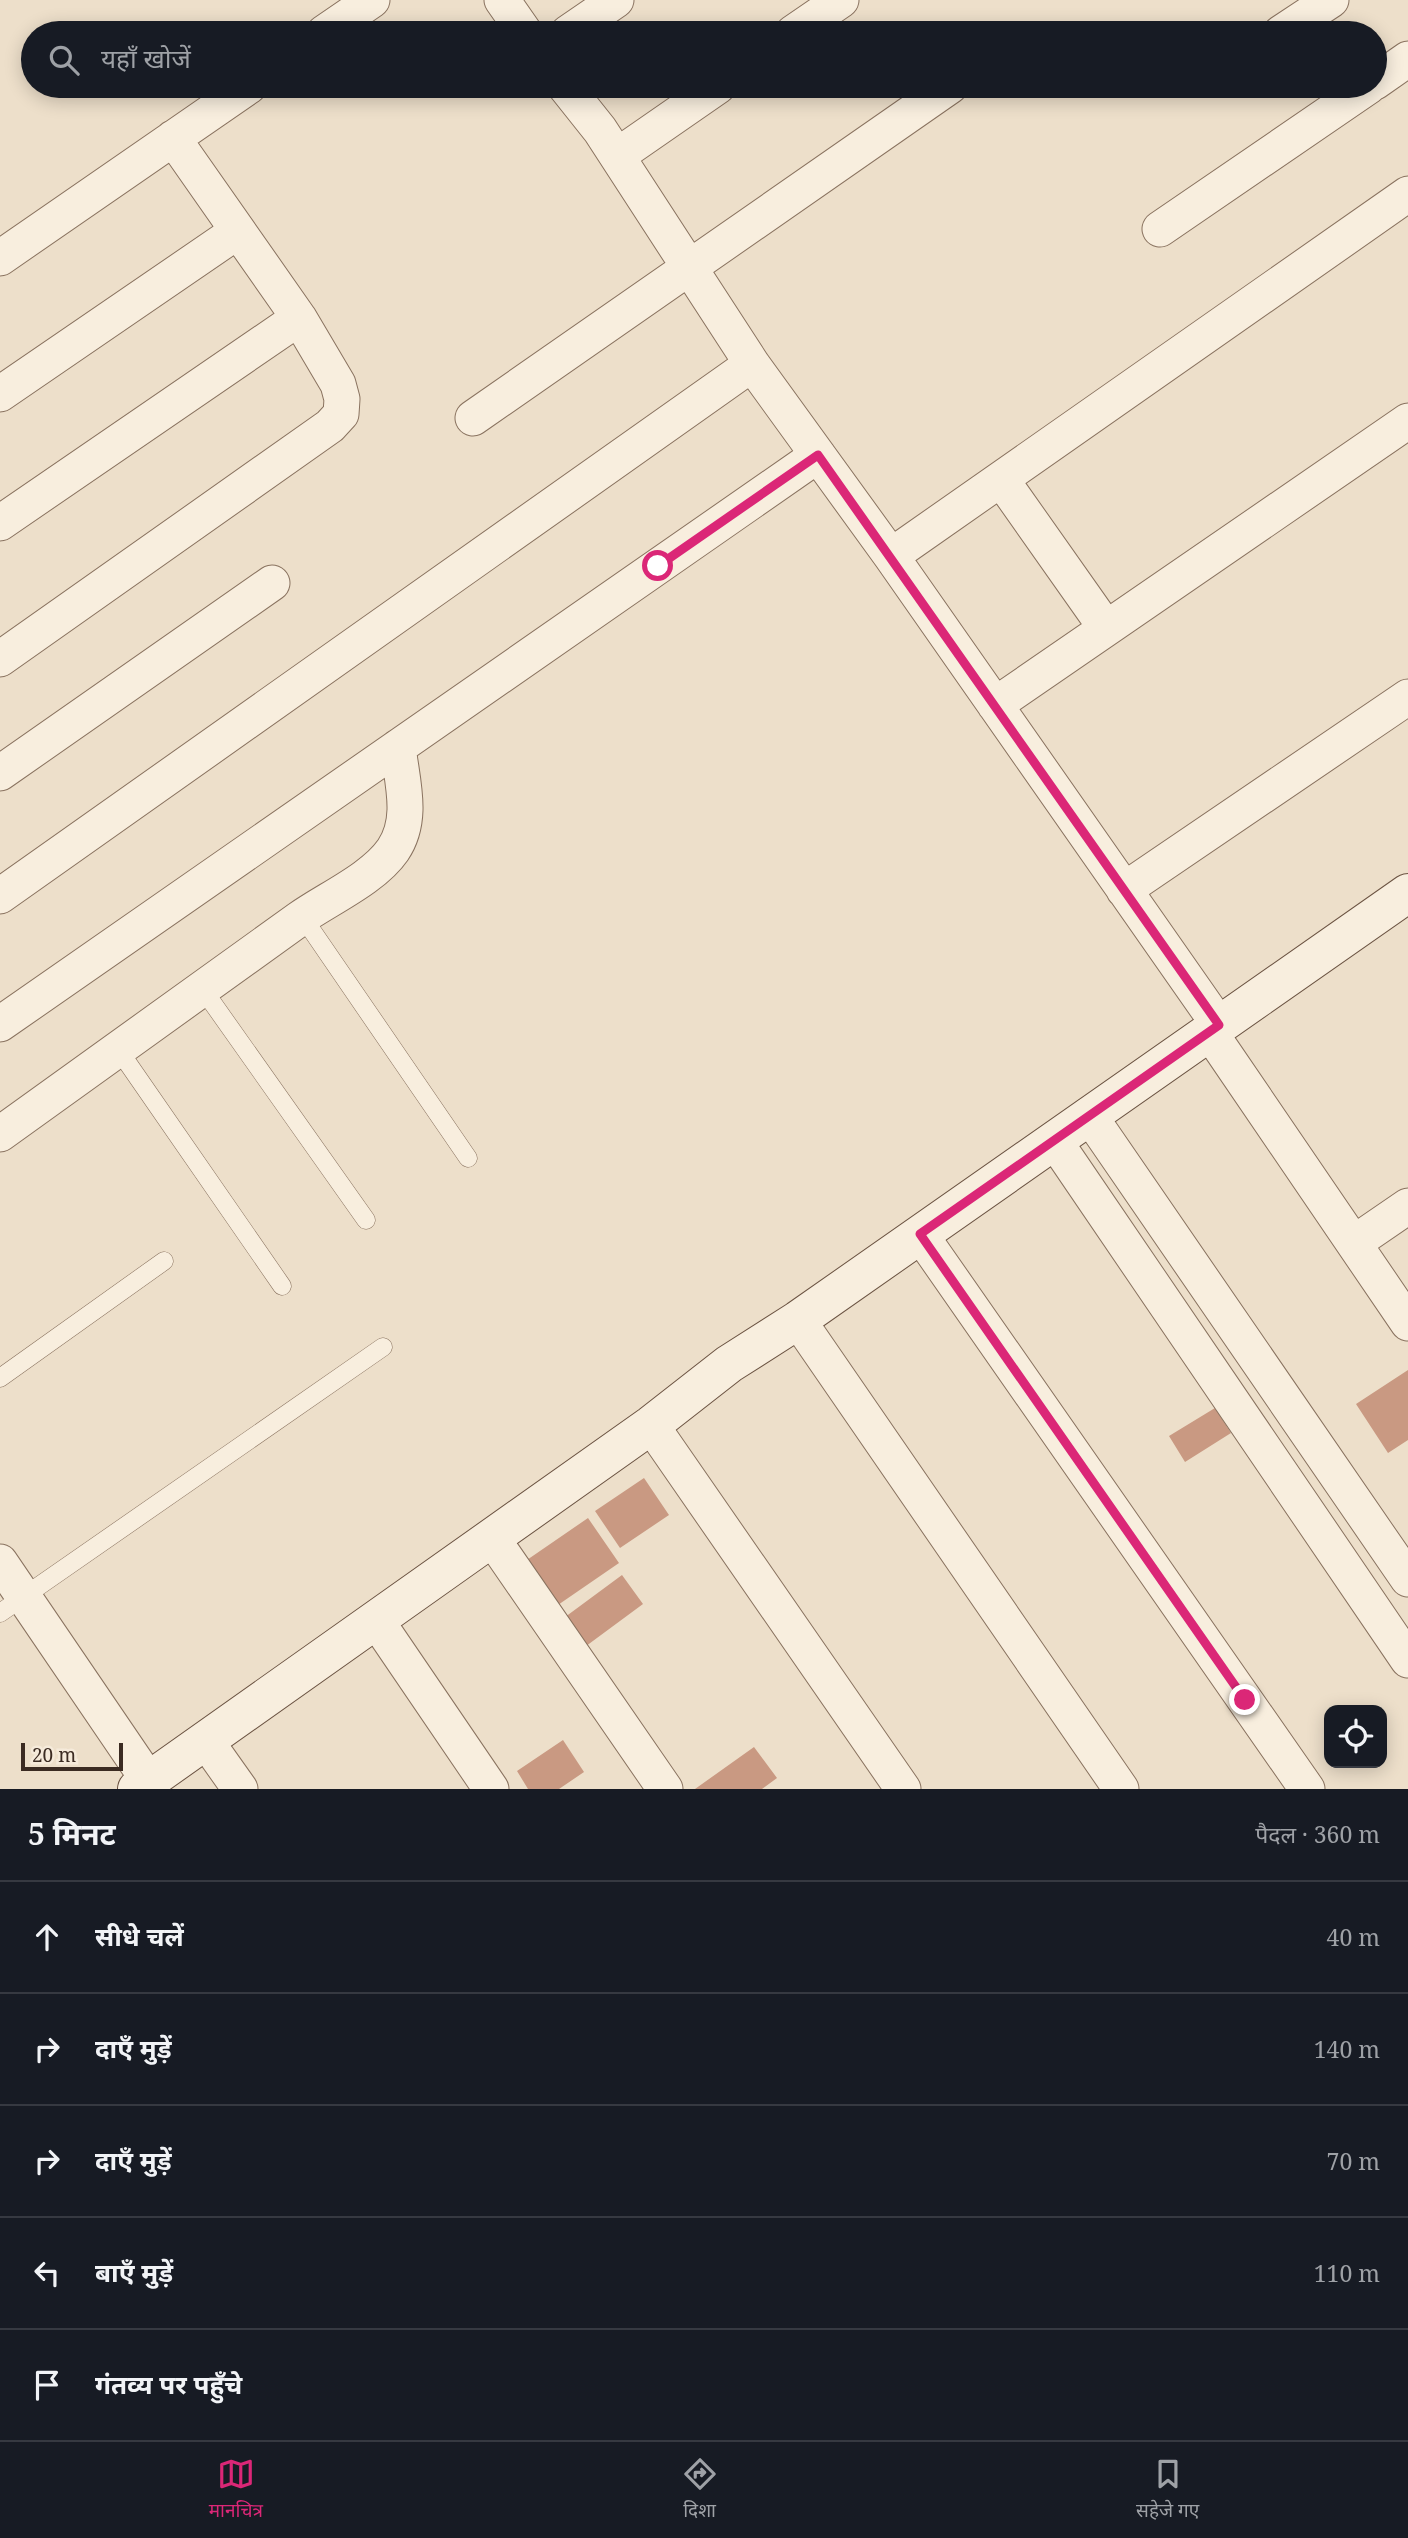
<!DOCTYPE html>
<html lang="hi">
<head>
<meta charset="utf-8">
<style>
	body { margin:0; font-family:"Noto Serif","Noto Sans Devanagari",serif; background:#20242c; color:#f1f3f6 }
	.controls { position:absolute; right:21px; bottom:21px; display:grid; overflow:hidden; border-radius:14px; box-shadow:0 4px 18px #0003 }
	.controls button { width:63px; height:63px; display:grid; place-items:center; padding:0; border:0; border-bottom:2px solid #363941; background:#171b24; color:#f1f3f6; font:35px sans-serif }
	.scale { position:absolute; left:21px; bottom:18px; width:102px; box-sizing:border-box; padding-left:7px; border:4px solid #3b2b22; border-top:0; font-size:19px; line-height:24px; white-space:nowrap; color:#3b2b22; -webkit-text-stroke:5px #f5eada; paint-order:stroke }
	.stop { position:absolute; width:21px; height:21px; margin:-16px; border:5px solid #db2777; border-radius:50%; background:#fff }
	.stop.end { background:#db2777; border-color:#fff; box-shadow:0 2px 7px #0008 }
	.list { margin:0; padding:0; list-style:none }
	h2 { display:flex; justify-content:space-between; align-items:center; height:91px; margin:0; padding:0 28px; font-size:30px }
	h2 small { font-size:23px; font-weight:400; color:#9ea1a6 }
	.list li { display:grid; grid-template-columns:46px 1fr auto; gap:21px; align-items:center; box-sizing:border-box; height:112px; padding:0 28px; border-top:2px solid #363941 }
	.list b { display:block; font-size:26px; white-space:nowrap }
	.list em { font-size:23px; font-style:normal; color:#9ea1a6 }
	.icon { flex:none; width:38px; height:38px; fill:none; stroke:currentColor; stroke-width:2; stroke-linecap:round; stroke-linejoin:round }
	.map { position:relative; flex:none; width:1408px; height:1789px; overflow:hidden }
	.search { position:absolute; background:#171b24; box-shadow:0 4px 18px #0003; left:21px; right:21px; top:21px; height:77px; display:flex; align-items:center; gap:18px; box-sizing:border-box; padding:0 24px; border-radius:38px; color:#9ea1a6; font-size:26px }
	.sheet { height:651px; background:#171b24 }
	nav { display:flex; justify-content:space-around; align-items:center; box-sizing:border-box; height:98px; border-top:2px solid #363941; background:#171b24; font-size:19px; color:#9ea1a6 }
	nav a { display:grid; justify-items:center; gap:4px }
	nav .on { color:#db2777 }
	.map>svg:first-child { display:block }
	.building { fill:#c99982 }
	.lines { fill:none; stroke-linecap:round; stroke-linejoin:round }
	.lane-casing { stroke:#89725f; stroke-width:19 }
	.street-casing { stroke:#89725f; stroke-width:37 }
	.secondary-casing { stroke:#6b5342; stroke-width:40 }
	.lane { stroke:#f8eede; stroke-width:18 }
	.street { stroke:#f8eede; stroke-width:35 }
	.secondary { stroke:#f8eede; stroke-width:38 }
	.route { stroke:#db2777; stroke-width:9 }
</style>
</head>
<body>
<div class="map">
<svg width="1408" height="1789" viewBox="0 0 1408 1789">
	<rect width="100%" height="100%" fill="#eddfca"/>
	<!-- building -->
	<path class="building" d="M1408 1370V1440L1388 1453 1356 1404Z
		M1215 1408 1231 1433 1185 1462 1169 1436Z
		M644 1478 669 1515 620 1548 595 1511Z
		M588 1518 619 1563 555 1607 524 1562Z
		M622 1575 643 1604 578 1652 557 1623Z
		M563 1740 584 1772 559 1789H528L517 1771Z
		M754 1747 777 1778 762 1789H695Z"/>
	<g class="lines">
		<defs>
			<path id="lane" d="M302 916 468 1158
				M202 988 366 1220
				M118 1049 282 1286
				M0 1378 164 1261
				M0 1613 383 1347"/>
			<path id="street" d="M502 0 525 33
				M324 33 372 0
				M568 33 616 0
				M793 33 841 0
				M1281 33 1331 0
				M1375 82 1408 59
				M565 86 600 130 752 364 891 556 1219 1025
				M617 156 718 86
				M1160 229 1369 86
				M0 258 249 86
				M0 394 238 231
				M473 418 950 86
				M1001 479 1106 628
				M0 523 299 318
				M891 556 1408 194
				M0 659 330 426 341 414 342 399 338 384 299 318 173 138
				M995 705 1408 421
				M0 773 272 583
				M1124 890 1408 697
				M0 896 752 364
				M0 1024 818 455
				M1209 1031 1408 1323
				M1089 1115 1408 1579
				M0 1134C100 1062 199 991 299 919 327 899 373 879 393 850 414 819 402 782 398 747
				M1054 1140 1408 1660
				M920 1234 1307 1789
				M1354 1243 1408 1206
				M798 1320 1121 1789
				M651 1425 903 1789
				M492 1538 665 1789
				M0 1562 149 1781
				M376 1620 491 1789
				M206 1741 240 1789"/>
			<path id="secondary" d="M137 1789 651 1425 729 1364 798 1320 1408 893"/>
		</defs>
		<!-- lane casing -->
		<use href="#lane" class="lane-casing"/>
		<!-- street casing -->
		<use href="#street" class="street-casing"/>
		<!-- secondary casing -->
		<use href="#secondary" class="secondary-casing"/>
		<!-- lane -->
		<use href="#lane" class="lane"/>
		<!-- street -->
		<use href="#street" class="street"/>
		<!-- secondary -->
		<use href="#secondary" class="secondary"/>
	</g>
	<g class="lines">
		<!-- route -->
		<path class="route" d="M658 566 818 455 1219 1025 920 1234 1245 1700"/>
	</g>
</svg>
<div class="controls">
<button><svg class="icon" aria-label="locate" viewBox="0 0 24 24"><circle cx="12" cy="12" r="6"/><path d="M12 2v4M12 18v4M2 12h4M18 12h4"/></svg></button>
</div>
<div class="scale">20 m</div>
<div class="stop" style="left:658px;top:566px"></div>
<div class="stop end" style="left:1245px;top:1700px"></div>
<div class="search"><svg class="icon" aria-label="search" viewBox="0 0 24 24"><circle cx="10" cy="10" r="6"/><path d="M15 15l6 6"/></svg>यहाँ खोजें</div>
</div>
<section class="sheet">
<h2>5 मिनट<small>पैदल · 360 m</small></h2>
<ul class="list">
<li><svg class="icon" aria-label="ahead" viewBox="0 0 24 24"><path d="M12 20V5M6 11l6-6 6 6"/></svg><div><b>सीधे चलें</b></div><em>40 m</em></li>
<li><svg class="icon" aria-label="right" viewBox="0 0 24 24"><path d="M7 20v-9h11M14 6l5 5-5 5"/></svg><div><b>दाएँ मुड़ें</b></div><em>140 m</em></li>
<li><svg class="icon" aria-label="right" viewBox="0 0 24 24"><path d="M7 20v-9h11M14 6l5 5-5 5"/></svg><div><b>दाएँ मुड़ें</b></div><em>70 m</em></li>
<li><svg class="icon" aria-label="left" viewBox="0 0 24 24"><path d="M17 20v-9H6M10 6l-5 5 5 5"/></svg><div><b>बाएँ मुड़ें</b></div><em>110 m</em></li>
<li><svg class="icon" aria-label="arrive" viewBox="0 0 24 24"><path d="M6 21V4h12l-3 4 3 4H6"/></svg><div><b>गंतव्य पर पहुँचे</b></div></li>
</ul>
</section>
<nav>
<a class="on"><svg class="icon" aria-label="map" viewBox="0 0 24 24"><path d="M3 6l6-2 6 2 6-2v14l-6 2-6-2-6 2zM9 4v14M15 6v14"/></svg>मानचित्र</a>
<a><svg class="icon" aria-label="directions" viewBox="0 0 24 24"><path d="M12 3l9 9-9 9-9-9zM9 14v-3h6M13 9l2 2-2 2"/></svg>दिशा</a>
<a><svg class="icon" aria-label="saved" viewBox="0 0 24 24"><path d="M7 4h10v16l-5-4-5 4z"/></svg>सहेजे गए</a>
</nav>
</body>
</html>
